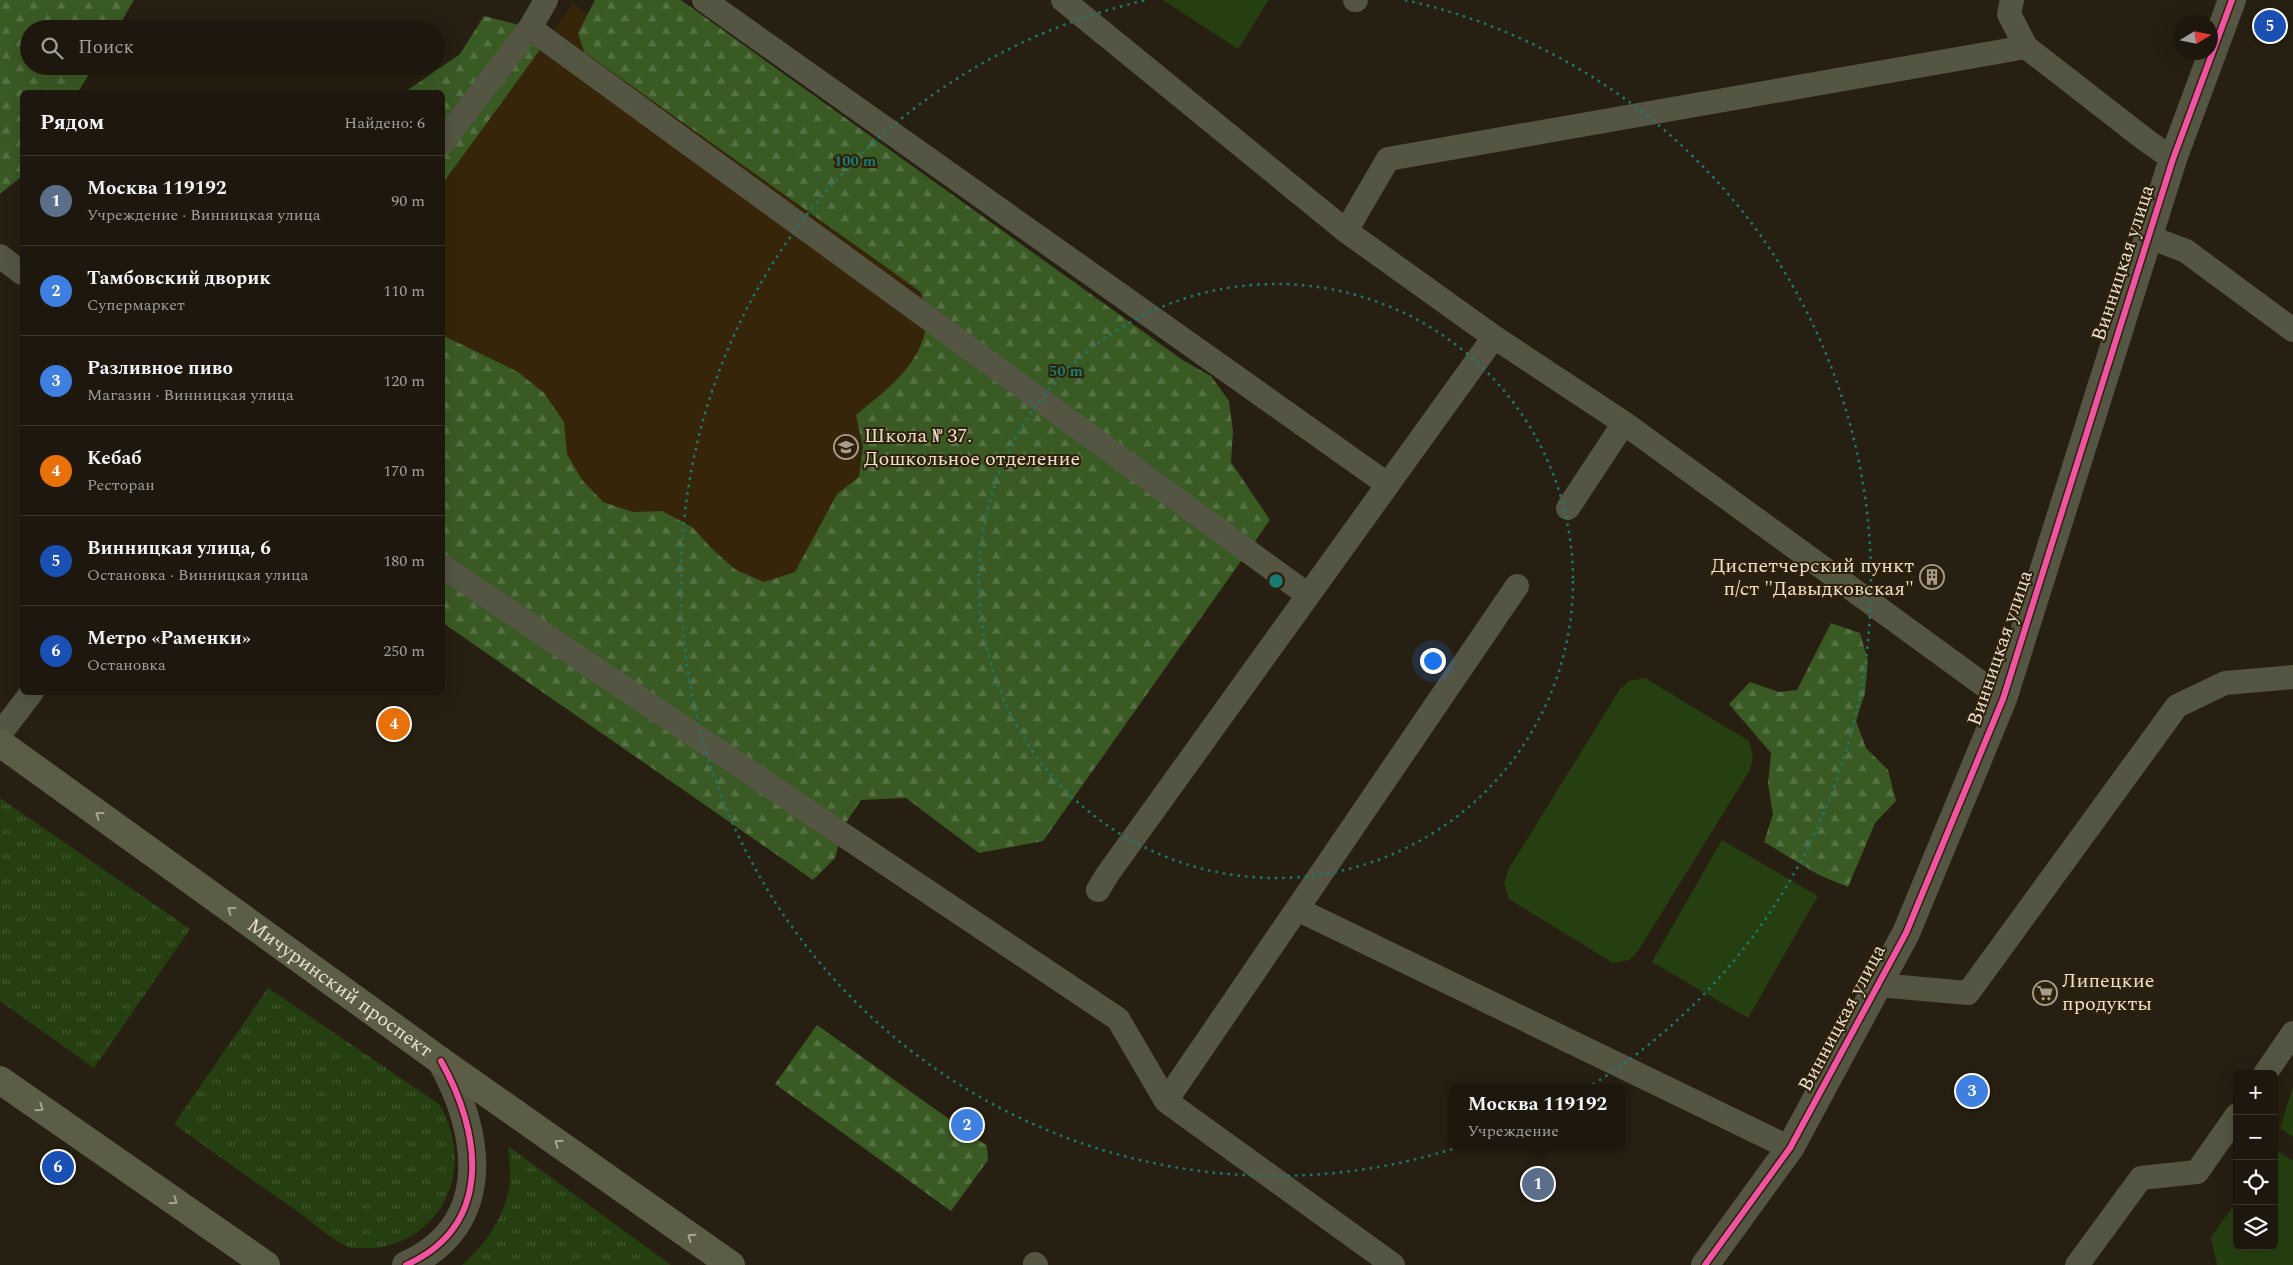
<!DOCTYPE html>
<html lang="ru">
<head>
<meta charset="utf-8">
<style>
	body { margin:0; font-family:Spectral,serif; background:#252016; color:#f1f3f6 }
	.controls { position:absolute; right:15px; bottom:15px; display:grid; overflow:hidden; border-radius:8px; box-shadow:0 5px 20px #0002 }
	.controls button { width:45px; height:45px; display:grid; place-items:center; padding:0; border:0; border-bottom:1px solid #3b362e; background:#1d170d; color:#f1f3f6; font:25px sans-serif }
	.compass { position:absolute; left:2173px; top:15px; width:45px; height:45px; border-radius:50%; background:#1d170d; box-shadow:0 5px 20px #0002; rotate:80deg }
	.you { position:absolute; left:1432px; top:660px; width:18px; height:18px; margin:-12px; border:4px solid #fff; border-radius:50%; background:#1a73e8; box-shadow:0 0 0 8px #1a73e833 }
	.badge { display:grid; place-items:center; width:32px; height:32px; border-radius:50%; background:#a59c8e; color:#fff; font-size:16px; font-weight:700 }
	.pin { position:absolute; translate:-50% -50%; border:2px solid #fff; box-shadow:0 1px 5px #0006 }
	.popup { position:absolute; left:1450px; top:1084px; width:175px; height:65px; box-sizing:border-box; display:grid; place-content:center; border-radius:8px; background:#1d170d; filter:drop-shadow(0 1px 4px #0005); font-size:16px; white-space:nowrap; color:#a09f9d }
	.popup b { font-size:19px; color:#f1f3f6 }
	.popup::after { content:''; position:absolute; left:50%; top:100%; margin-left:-10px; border:10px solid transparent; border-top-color:#1d170d }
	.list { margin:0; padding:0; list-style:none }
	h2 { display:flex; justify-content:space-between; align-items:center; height:65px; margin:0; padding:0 20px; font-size:21px }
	h2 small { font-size:16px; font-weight:400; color:#a09f9d }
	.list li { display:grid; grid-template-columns:32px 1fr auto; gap:15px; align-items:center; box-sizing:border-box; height:90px; padding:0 20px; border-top:1px solid #3b362e }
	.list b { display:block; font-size:19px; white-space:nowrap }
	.list p { margin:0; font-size:16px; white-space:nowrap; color:#a09f9d }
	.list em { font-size:16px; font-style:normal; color:#a09f9d }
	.icon { flex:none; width:28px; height:28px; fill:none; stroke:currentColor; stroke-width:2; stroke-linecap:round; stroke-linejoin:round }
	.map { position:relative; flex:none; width:2293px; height:1265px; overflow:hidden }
	.search { position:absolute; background:#1d170d; box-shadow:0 5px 20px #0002; left:20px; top:20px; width:425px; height:55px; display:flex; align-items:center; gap:12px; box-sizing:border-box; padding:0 18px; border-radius:28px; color:#a09f9d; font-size:19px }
	.panel { position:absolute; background:#1d170d; box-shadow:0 5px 20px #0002; left:20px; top:90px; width:425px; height:605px; border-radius:8px }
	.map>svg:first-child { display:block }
	.built { fill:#362508 }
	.grass { fill:url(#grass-tufts) }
	.forest { fill:url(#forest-firs) }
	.park { fill:#253f10 }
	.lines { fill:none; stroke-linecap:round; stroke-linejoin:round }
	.service { stroke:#554; stroke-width:24 }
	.tertiary { stroke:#554; stroke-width:28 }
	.primary { stroke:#5c5d46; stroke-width:28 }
	.cycleway-casing { stroke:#2f2109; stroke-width:9 }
	.cycleway { stroke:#f153a3; stroke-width:6 }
	.oneway { stroke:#aaa493 }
	.ring { fill:none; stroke:#1a7b73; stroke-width:2.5; stroke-dasharray:2.5 5 }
	.labels { text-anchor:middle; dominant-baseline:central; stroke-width:4; stroke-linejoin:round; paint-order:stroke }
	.street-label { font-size:20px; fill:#e9dfd2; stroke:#2f2109 }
	.poi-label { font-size:20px; fill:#e9dfd2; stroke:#2f2109; text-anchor:start }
	.centre { fill:#1a7b73; stroke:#2f2109; stroke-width:2.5 }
	.ring-label { font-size:15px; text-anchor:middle; font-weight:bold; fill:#1a7b73; stroke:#2f2109; stroke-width:4; stroke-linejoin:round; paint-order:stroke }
</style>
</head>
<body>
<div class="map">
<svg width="2293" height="1265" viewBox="0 0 2293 1265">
	<defs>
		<pattern id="grass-tufts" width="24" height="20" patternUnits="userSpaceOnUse" patternTransform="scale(1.25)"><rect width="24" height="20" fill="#253f10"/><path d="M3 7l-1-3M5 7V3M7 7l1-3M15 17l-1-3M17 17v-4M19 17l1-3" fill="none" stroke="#455a32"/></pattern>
		<pattern id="forest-firs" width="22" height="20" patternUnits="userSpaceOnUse" patternTransform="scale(1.25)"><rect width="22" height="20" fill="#3a5a24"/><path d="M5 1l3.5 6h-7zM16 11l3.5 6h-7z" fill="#567143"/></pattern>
	</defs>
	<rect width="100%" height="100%" fill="#271f11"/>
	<!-- built -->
	<path class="built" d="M573 3 1250 497 1017 817 443 398V183Z"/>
	<!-- grass -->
	<path class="grass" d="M0 798 190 929 94 1068 0 1001Z
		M268 988 439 1104C457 1135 461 1170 444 1202 429 1230 395 1251 363 1248 358 1248 352 1249 348 1247 335 1242 313 1223 301 1214 258 1184 216 1154 174 1124Z
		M508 1146 671 1265H462C486 1244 507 1214 510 1181 511 1170 509 1157 508 1146Z"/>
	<!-- forest -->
	<path class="forest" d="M0 0H134L117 29H29V66H94L78 92H22V176L0 194Z
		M595 0H681L1184 361 1211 376 1229 401 1233 432 1231 462 1270 520 1043 841 979 853 906 798 861 800 843 827 835 858 813 880 443 623 442 335 518 372 544 393 564 422 567 454 582 480 603 502 633 512 662 511 692 527 713 550 736 570 764 582 795 572 837 494 859 477 863 447 856 415C886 390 922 365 927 322 928 313 923 301 921 292L584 52 578 33Z
		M484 16 530 28 547 40 443 183 442 92H405L460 54Z
		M1831 623 1860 633 1868 661 1865 693 1856 721 1866 748 1888 770 1896 801 1875 823 1848 887 1819 875 1764 842 1773 814 1768 784 1771 753 1729 704 1750 682 1779 692 1797 690Z
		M817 1025 987 1146 988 1160 951 1211 775 1084Z"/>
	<!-- park -->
	<path class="park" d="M1163 0H1269L1238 49Z
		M1645 678 1749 741 1753 757 1750 770 1638 951 1629 960 1613 963 1509 899 1504 883 1508 870 1620 689 1629 681Z
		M1722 840 1818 896 1748 1018 1652 962Z
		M2293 1086V1137L2280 1128Z
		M2274 1148 2293 1161V1265H2217L2211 1237 2237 1201V1246H2274Z"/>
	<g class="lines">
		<!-- service -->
		<path class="service" d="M704 0 1387 484
			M1063 0 1346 231 1494 337 1624 423 2003 699
			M1355 0H1356
			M2012 0 2009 14 2026 47 2147 141 2173 159
			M530 28 1308 595
			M442 143 530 28 546 0
			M1346 231 1388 159 2026 47
			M2149 237 2186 251 2293 330
			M0 256 22 273
			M1568 508 1624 423
			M442 566 1118 1019 1166 1101
			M1517 586 1297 909 1790 1148
			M0 734 32 692
			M1098 890 1107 875 1494 337
			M1297 909 1166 1101 1393 1265
			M1878 985 1968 993 2177 706 2225 683 2293 677
			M2265 1074 2293 1033
			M1035 1264 1036 1265
			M2077 1265 2141 1178 2197 1172 2237 1115"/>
		<!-- tertiary -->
		<path class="tertiary" d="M406 1265C495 1225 481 1132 441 1061
			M1705 1265 1790 1148 1906 933 2003 699 2173 159 2232 0"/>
		<!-- primary -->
		<g class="primary">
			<path id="s1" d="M0 743 441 1061 731 1265"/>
			<path d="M0 1080 266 1265"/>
		</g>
		<defs>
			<path id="cycleway" d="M406 1265C495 1225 481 1132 441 1061
				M1705 1265 1790 1148 1906 933 2003 699 2173 159 2232 0"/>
		</defs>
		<!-- cycleway casing -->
		<use href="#cycleway" class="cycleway-casing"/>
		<!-- cycleway -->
		<use href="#cycleway" class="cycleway"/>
	</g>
	<!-- one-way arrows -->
	<defs><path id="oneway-chevron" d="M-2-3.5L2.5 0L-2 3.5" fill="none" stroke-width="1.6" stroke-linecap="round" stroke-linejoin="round" transform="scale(1.25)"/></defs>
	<g class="oneway">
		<use href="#oneway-chevron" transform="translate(99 815) rotate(-144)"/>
		<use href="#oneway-chevron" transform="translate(231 910) rotate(-144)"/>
		<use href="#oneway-chevron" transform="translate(40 1108) rotate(35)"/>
		<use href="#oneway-chevron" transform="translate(558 1143) rotate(-145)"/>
		<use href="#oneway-chevron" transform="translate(174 1201) rotate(35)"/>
		<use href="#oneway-chevron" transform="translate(691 1237) rotate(-145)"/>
	</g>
	<!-- distance rings -->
	<g class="ring">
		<circle cx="1276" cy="581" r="297"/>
		<path d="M1405 0A595 595 0 1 1 1147 0"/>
	</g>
	<!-- icons -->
	<defs>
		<symbol id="school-ring" viewBox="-11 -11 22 22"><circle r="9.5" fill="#2f2109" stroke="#a59c8e" stroke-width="1.5"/><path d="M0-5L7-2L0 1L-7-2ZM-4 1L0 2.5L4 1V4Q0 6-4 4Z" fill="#a59c8e"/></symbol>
		<symbol id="building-ring" viewBox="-11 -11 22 22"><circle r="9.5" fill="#2f2109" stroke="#a59c8e" stroke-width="1.5"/><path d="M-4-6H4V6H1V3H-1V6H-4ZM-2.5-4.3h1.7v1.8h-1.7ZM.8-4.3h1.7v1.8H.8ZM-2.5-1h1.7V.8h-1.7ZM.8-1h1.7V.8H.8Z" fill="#a59c8e"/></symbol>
		<symbol id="supermarket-ring" viewBox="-11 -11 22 22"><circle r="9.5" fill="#2f2109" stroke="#a59c8e" stroke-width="1.5"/><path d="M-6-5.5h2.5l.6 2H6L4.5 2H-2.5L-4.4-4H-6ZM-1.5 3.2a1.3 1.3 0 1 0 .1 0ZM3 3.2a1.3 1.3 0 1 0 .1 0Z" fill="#a59c8e"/></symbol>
	</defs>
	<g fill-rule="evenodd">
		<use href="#school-ring" x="832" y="433" width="28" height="28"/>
		<use href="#building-ring" x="1918" y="563" width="28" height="28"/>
		<use href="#supermarket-ring" x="2031" y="979" width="28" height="28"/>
	</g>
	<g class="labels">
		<!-- street labels -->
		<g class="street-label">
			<text transform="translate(2123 263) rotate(-72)">Винницкая улица</text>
			<text transform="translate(2000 648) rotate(-71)">Винницкая улица</text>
			<text stroke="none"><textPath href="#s1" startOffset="419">Мичуринский проспект</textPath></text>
			<text transform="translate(1842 1018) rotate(-62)">Винницкая улица</text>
		</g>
		<!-- poi labels -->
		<g class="poi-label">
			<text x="864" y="436">Школа № 37.<tspan x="864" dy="23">Дошкольное отделение</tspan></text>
			<text x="1914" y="566" text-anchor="end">Диспетчерский пункт<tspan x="1914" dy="23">п/ст "Давыдковская"</tspan></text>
			<text x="2062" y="981">Липецкие<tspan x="2062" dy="23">продукты</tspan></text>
		</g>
	</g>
	<circle cx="1276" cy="581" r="8" class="centre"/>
	<g class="ring-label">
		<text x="855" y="166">100 m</text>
		<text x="1066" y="376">50 m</text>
	</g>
</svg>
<div class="controls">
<button>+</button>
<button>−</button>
<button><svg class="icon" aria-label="locate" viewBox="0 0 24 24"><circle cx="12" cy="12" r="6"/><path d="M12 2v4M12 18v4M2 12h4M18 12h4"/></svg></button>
<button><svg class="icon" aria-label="layers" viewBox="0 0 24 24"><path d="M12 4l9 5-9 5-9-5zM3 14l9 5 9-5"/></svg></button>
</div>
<svg class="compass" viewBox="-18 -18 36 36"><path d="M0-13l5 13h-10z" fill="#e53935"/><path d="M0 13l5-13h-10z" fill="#a09f9d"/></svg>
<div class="you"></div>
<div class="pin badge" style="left:1538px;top:1184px;background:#5c6f8a">1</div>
<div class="popup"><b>Москва 119192</b>Учреждение</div>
<div class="pin badge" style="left:967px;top:1125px;background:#3f7fe0">2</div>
<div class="pin badge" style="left:1972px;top:1091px;background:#3f7fe0">3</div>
<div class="pin badge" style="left:394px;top:724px;background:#e8710a">4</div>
<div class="pin badge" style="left:2270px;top:26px;background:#1a4fb4">5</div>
<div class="pin badge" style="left:58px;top:1167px;background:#1a4fb4">6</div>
<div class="search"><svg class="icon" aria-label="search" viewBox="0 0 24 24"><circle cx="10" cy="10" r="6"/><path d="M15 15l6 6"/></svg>Поиск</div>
<section class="panel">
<h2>Рядом<small>Найдено: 6</small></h2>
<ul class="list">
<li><span class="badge" style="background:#5c6f8a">1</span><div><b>Москва 119192</b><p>Учреждение · Винницкая улица</p></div><em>90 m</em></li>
<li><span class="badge" style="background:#3f7fe0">2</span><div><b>Тамбовский дворик</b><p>Супермаркет</p></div><em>110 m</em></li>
<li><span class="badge" style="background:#3f7fe0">3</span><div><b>Разливное пиво</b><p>Магазин · Винницкая улица</p></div><em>120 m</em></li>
<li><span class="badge" style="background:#e8710a">4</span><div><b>Кебаб</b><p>Ресторан</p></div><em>170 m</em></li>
<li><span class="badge" style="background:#1a4fb4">5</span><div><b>Винницкая улица, 6</b><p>Остановка · Винницкая улица</p></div><em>180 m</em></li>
<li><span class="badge" style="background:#1a4fb4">6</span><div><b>Метро «Раменки»</b><p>Остановка</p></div><em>250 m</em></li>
</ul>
</section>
</div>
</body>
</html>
